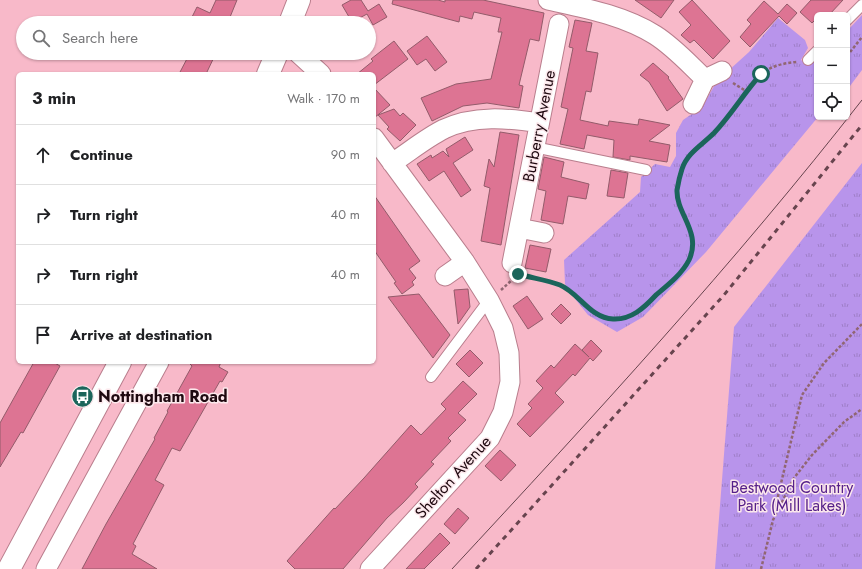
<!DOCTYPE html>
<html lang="en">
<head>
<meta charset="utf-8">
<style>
	body { margin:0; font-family:Jost,sans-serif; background:#f2f2f2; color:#202124 }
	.controls { position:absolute; right:12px; top:12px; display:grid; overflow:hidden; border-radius:6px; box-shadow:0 1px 3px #0004 }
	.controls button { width:36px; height:36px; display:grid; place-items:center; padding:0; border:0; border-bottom:1px solid #e0e0e0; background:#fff; color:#202124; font:20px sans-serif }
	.stop { position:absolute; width:12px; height:12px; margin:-9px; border:3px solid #1b655b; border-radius:50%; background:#fff }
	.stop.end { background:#1b655b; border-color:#fff; box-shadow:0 1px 4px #0008 }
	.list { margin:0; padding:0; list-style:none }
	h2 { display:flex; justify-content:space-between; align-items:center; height:52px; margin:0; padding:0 16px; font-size:17px }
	h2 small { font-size:13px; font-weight:400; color:#757577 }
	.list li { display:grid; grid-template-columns:26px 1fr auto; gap:12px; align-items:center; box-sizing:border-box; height:60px; padding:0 16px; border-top:1px solid #e0e0e0 }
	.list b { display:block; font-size:15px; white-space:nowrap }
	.list em { font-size:13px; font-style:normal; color:#757577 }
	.icon { flex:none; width:22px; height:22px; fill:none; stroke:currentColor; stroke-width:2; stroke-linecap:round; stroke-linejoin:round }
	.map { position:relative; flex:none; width:862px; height:569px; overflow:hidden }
	.search { position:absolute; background:#fff; box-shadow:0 1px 3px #0004; left:16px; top:16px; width:360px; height:44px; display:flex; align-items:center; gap:10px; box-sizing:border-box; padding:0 14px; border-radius:22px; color:#757577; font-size:15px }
	.panel { position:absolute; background:#fff; box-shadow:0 1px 3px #0004; left:16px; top:72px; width:360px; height:292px; border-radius:6px }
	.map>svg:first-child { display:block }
	.park { fill:url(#park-tufts) }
	.building { fill:#dd7493; stroke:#935b6a }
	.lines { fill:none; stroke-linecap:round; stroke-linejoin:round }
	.service-casing { stroke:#b97e8d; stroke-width:12 }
	.minor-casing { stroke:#b97e8d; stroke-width:21 }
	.tertiary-casing { stroke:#b97e8d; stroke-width:24 }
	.path { stroke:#916672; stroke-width:2.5; stroke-dasharray:3 2; stroke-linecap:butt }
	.service { stroke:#fff; stroke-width:10 }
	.minor { stroke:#fff; stroke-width:19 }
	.tertiary { stroke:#fff; stroke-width:22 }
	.tram { stroke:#67444e; stroke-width:1 }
	.rail { stroke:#67444e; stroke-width:3; stroke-dasharray:5 5; stroke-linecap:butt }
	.route { stroke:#1b655b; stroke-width:5 }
	.labels { text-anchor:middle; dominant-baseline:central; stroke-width:3; stroke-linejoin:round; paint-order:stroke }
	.street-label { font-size:16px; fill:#1e0910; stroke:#fce8ec }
	.poi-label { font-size:16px; font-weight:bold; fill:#1e0910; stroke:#fce8ec; text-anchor:start }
	.park-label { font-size:16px; fill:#56208a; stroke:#fce8ec }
</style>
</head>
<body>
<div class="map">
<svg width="862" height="569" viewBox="0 0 862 569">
	<defs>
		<pattern id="park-tufts" width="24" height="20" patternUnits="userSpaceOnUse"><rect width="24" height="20" fill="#b894eb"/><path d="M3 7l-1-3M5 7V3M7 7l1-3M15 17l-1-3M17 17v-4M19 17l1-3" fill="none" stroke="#9e7ec8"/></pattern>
	</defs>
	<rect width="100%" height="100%" fill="#f8b9c9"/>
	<!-- park -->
	<path class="park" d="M862 15V70L847 90V31Z
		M778 18 805 40 808 48 801 60 804 62 817 63 818 117 706 252 643 317 617 332 588 315 576 300 565 284 564 260 640 192 641 177 655 164 670 167 676 156V133L683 120 702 107 717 81 749 52Z
		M862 163V569H715L734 327Z"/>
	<!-- building -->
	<path class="building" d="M216 0H237L228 22 230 23H189L197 7 210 13Z
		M351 0H361L368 11 379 4 387 17 373 25 367 14 352 22 342 5Z
		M393 0H438L445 2V0H483L544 13 539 41 530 39 519 85 523 86 519 108 487 103 463 106 432 121 421 98 456 84 491 79 502 32H498L501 18 474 12 472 19 460 16 459 22 392 4Z
		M635 0H674L661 18Z
		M692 0 730 41 713 59 694 40 690 43 681 35 691 25 679 12Z
		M811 0H843L829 15H817V18L812 23 800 12Z
		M764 1 778 14 787 4 797 13 787 24 779 16 750 47 740 37 751 24 747 20Z
		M575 20 592 23 586 51 598 53 591 92 586 91 580 120 608 126 609 121 638 125 639 119 670 125 649 141 670 145 667 162 630 156V160L613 157 614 140 587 135 584 149 560 144 568 109 561 107 573 48 569 47Z
		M427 36 447 62 435 71 426 59 417 65 407 51Z
		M394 41 408 59 374 85V74H357L373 61 371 59Z
		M190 53H216L206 74H179Z
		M653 63 669 77 668 78 683 99 667 111 649 82 640 75Z
		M374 88 390 105 374 118Z
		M394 109 400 116 403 113 416 125 400 141 387 129 389 127 378 115Z
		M500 132 519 135 501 245 481 241 490 188 484 186 489 159 494 167Z
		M465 137 473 150 453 163 471 190 461 197 444 171 429 181 417 164 431 155 432 158 443 151 449 157 446 149Z
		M544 157 564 162 561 177 589 184 586 199 568 196 563 224 541 220 546 191 538 189Z
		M611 170 628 173 624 198 607 196Z
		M374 195 420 261 409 269 416 278 412 282 414 285 402 294 394 283 396 282 374 250Z
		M530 245 551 249 546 272 525 268Z
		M468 289 470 307 458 324 454 290Z
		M419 294 450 335 433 358 388 297Z
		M527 296 543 319 528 329 513 306Z
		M561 304 571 314 561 324 551 314Z
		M591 340 602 351 593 361 590 358 575 376 573 374 555 393 564 402 530 437 517 424 532 408 528 404 543 388 536 381 551 365 554 368 575 344 589 357 582 350Z
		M470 350 483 363 469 377 456 364Z
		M34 362H53L60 366 23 433 21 432 0 467V423Z
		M191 362H221L219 367 228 372 222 382 220 381 180 451 172 448 155 480 164 485 133 544 136 546 132 554 157 569H82L106 524 155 439 154 438 168 412 167 411 192 366 190 364Z
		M463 381 477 394 458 413 466 420 448 438 451 441 431 462 434 464 415 484 418 487 403 503 387 518 343 569H295L287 561 334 508 335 509 364 478 411 425 421 435 446 409 441 404Z
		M500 450 516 465 501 481 485 466Z
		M458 508 469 518 455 534 444 524Z
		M440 533 450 543 424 569H406Z"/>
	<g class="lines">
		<defs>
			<path id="service" d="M847 20 862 5
				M808 60 817 51
				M534 147 646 170
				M431 377 489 300"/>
			<path id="minor" d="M548 0C584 8 623 15 655 35 674 47 689 64 705 79
				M298 53 321 74
				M693 104 705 79 722 71
				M392 163C409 152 426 138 444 129 474 115 508 118 539 123
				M519 228 544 233
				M512 263 559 24
				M445 276 465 262
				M46 569 159 362
				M370 569 490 438 503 412 510 382 509 353 503 328 489 300 465 262 374 138"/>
			<path id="tertiary" d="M290 23 299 0
				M268 74 277 53
				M9 569 120 362"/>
		</defs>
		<!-- service casing -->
		<use href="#service" class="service-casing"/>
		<!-- minor casing -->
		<use href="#minor" class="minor-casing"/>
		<!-- tertiary casing -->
		<use href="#tertiary" class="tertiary-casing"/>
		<!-- path -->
		<path class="path" d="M847 56 862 37
			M733 83 746 91
			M523 276C535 279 550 280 561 286 579 295 590 315 611 319 627 322 641 310 653 299 665 287 682 275 689 259 701 231 676 214 677 190 677 184 680 175 682 169 687 153 702 145 713 134 731 116 742 92 760 75 770 66 784 63 797 62
			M501 290 512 280
			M779 507 778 496 802 395 824 363 862 324
			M761 569 773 520 794 478 812 455 844 422 862 409"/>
		<!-- service -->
		<use href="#service" class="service"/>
		<!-- minor -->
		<use href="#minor" class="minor"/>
		<!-- tertiary -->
		<use href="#tertiary" class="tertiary"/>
		<!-- tram -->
		<path class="tram" d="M452 569C593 417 734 264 862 100"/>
		<!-- rail -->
		<path class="rail" d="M476 569 724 295 862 125"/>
	</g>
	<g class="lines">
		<!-- route -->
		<path class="route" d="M518 274C532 278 547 280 560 285 579 293 590 318 613 319 631 320 644 308 656 295 668 285 682 274 689 260 702 232 676 214 677 190 678 184 680 175 682 169 687 153 702 145 714 133 731 115 744 93 761 74"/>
	</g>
	<!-- icons -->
	<defs>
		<symbol id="bus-disc" viewBox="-11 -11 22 22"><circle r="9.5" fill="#1b655b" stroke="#fce8ec"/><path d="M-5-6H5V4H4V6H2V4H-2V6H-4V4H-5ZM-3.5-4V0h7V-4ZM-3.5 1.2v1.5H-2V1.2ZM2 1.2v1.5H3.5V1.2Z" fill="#fff"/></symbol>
	</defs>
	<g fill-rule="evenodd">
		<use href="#bus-disc" x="70" y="384" width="25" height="25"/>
	</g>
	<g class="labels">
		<!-- street labels -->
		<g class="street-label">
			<text transform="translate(539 126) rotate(-79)">Burberry Avenue</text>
			<text transform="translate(453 477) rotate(-48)">Shelton Avenue</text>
		</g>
		<!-- poi labels -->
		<g class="poi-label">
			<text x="98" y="396">Nottingham Road</text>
		</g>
		<!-- park labels -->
		<g class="park-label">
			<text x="792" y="487">Bestwood Country<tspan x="792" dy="18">Park (Mill Lakes)</tspan></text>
		</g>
	</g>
</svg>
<div class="controls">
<button>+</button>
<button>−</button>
<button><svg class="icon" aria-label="locate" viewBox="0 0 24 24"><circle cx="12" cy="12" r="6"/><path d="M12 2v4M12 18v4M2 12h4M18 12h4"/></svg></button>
</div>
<div class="stop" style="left:761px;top:74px"></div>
<div class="stop end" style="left:518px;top:274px"></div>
<div class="search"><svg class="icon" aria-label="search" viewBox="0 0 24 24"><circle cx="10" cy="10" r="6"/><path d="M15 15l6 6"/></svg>Search here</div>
<section class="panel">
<h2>3 min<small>Walk · 170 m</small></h2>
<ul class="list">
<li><svg class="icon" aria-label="ahead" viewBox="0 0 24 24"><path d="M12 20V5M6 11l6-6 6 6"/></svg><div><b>Continue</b></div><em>90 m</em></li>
<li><svg class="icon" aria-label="right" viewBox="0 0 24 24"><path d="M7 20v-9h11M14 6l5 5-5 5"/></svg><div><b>Turn right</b></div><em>40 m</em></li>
<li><svg class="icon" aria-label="right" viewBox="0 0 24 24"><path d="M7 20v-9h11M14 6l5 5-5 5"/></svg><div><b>Turn right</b></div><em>40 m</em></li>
<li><svg class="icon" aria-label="arrive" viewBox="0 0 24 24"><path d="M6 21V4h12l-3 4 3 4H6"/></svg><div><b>Arrive at destination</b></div></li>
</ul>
</section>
</div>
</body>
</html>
